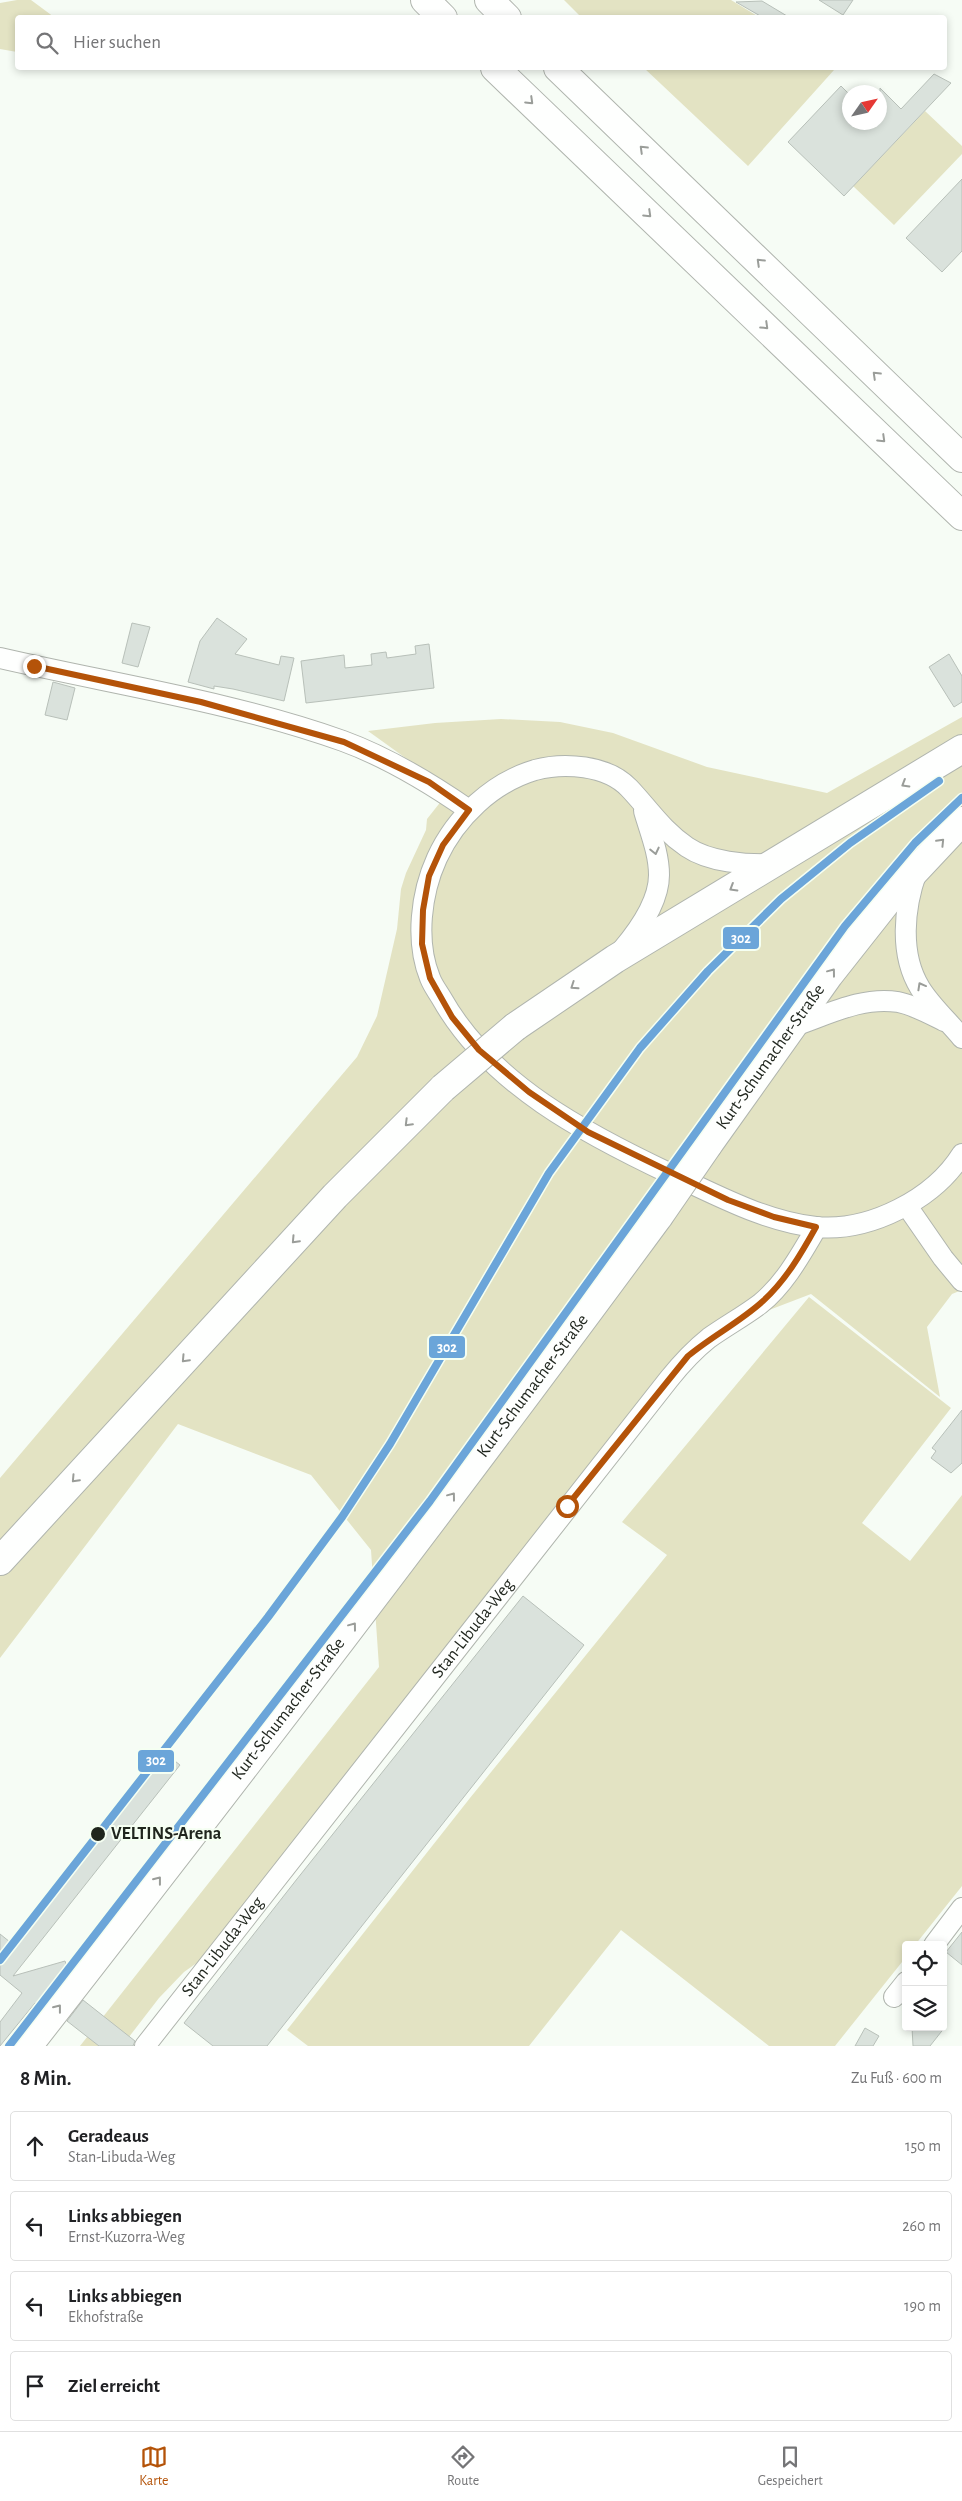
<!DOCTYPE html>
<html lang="de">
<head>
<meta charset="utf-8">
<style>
	body { margin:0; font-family:"Alegreya Sans",sans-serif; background:#f2f2f2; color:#202124 }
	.controls { position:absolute; right:15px; bottom:15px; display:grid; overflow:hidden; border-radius:5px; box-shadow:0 2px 8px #0003 }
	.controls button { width:45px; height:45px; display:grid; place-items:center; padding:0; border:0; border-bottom:1px solid #e0e0e0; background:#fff; color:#202124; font:25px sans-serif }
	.compass { position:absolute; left:842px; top:85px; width:45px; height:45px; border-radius:50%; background:#fff; box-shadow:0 2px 8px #0003; rotate:56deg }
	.stop { position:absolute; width:15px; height:15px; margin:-11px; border:4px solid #b45309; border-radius:50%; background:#fff }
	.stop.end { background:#b45309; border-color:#fff; box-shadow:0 1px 5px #0008 }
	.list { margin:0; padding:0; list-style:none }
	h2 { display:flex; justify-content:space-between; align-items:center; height:65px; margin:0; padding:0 20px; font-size:21px }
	h2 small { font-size:16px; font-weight:400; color:#757577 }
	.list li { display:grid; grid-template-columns:32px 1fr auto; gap:15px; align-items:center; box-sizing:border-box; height:70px; margin:0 10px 10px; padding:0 10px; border:1px solid #e0e0e0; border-radius:5px }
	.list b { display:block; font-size:19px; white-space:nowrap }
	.list p { margin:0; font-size:16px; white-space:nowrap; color:#757577 }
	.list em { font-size:16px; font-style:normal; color:#757577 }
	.icon { flex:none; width:28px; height:28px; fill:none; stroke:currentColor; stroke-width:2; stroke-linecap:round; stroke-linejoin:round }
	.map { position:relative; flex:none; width:962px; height:2046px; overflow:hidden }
	.search { position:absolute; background:#fff; box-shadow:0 2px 8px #0003; left:15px; right:15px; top:15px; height:55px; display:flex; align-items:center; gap:12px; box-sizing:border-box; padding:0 18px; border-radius:5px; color:#757577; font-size:19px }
	.sheet { height:385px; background:#fff }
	nav { display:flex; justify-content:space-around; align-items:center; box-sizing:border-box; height:70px; border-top:1px solid #e0e0e0; background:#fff; font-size:14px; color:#757577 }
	nav a { display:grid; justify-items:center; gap:2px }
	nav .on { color:#b45309 }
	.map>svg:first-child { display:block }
	.green { fill:#e3e3c3 }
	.building { fill:#dae2dc; stroke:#b8c0b9 }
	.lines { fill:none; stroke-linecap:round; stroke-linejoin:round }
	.street-casing { stroke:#b0b5ae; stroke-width:22 }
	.primary-casing { stroke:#b0b5ae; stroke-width:30 }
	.highway-casing { stroke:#b0b5ae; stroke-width:30 }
	.street { stroke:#fefffe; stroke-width:20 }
	.primary { stroke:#fefffe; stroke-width:28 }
	.highway { stroke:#fefffe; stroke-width:28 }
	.primary-bridge-casing { stroke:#b0b5ae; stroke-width:30; stroke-linecap:butt }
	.primary-bridge { stroke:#fefffe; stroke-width:28 }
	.tram-1-casing { stroke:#f5fff2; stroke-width:11 }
	.tram-1 { stroke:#6ba5d9; stroke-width:8 }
	.oneway { stroke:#9a9d99 }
	.route { stroke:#b45309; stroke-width:6 }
	.stop-dot { fill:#1f251d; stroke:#f5fff2; stroke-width:2 }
	.labels { text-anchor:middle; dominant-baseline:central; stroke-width:4; stroke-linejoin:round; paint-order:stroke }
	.street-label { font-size:18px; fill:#1f251d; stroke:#f5fff2 }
	.stop-label { font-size:18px; font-weight:bold; fill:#1f251d; stroke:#f5fff2; text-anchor:start }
	.line-badge { stroke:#f5fff2; stroke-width:2 }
	.badge-label { font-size:14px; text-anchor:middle; font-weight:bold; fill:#fff }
</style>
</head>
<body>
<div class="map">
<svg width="962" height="2046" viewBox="0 0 962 2046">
	<rect width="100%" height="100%" fill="#f6fcf5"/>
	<!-- green -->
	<path class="green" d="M17 0H31L54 17 18 18 17 52 0 49V3Z
		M564 0H731L759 17H581Z
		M644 68H831L834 70 748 166Z
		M925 111 962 146V154L894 225 853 186Z
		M962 717V1290L952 1294 927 1327 940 1397 811 1294 738 1322 688 1354 218 1948 184 1972 159 1998 122 2046H80L379 1667 371 1550 311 1475 178 1424 0 1658V1478L357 1057 377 1016 397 929 401 889 406 873 426 830 427 819 450 790 368 731 435 723 501 719 560 722 613 733 707 767 827 793Z
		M809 1297 951 1408 862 1523 910 1561 962 1495V1886L915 1945H906V1957L835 2046H769L621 1930 529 2046H308L287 2030 470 1798 667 1555 622 1522Z"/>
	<!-- building -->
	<path class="building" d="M819 0H853L843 15Z
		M762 1 787 16 762 17 736 2Z
		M934 74 951 83 844 196 788 142 841 86 850 95V122H880V88L901 109Z
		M962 179V251L942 272 906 238Z
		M217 618 247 639 235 654 279 665 281 656 294 658 284 701 233 689 214 686V689L188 682 200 641Z
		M132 623 150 627 138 667 122 663Z
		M429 644 434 688 306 703 301 661 344 655 345 668 372 665 371 654 386 652 387 658 416 654 415 646Z
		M949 654 962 676V702L954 707 929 667Z
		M53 682 75 688 67 720 45 715Z
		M962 1410V1463L951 1473 931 1458 936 1451 932 1448Z
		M523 1596 584 1645 267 2046H213L184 2023 297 1879Z
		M166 1754 180 1765 13 1976 65 1961 68 1970 39 2006 35 2003 0 2046V2022L22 1993 0 1975V1934L15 1946Z
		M962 1932V1965L946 1952Z
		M83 2000 135 2041 133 2046H99L67 2021Z
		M912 2027H945L930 2046H913Z
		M865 2028 879 2036 873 2046H855Z"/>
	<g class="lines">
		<defs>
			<g id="street">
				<path d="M0 658C112 684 234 702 343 741 387 757 430 783 469 810"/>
				<path d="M772 864C746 865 709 862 687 847 662 830 649 809 629 788 607 765 564 762 535 770 492 783 456 817 437 858 421 893 415 941 430 978 433 986 438 992 442 999 490 1084 586 1134 673 1175 717 1195 766 1222 816 1227 870 1232 934 1199 962 1154"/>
				<path d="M917 871C904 907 899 954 920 988 931 1006 949 1022 962 1038"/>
				<path d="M622 950C638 931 659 901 659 875 659 853 650 832 644 811"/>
				<path d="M794 1026C827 1015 862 996 898 1002 914 1005 930 1014 944 1021"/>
				<path d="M907 1206 943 1258 962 1281"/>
				<path d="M934 1945 962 1908"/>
				<path d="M894 1997 906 1982"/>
				<path id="s1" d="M145 2046 669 1379C681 1364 694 1350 709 1338 726 1326 744 1316 760 1304 785 1284 801 1254 817 1227"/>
			</g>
			<g id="primary">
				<path d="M515 1027 615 959 962 749"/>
				<path id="s2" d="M708 1145 829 975 889 899 962 821"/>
				<path d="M0 1561 335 1196 443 1088"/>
				<path id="s3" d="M28 2046C242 1772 453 1496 659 1216"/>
			</g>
			<path id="highway" d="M425 0 443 18
				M489 0 507 18
				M495 68 962 516
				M558 68 962 458"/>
		</defs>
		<!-- street casing -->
		<use href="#street" class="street-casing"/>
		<!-- primary casing -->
		<use href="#primary" class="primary-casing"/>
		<!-- highway casing -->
		<use href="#highway" class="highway-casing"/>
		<!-- street -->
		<use href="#street" class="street"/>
		<!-- primary -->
		<use href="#primary" class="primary"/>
		<!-- highway -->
		<use href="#highway" class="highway"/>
		<defs>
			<path id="primary-bridge" d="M443 1088 515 1027
				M659 1216 708 1145"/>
		</defs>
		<!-- primary-bridge casing -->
		<use href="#primary-bridge" class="primary-bridge-casing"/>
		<!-- primary-bridge -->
		<use href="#primary-bridge" class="primary-bridge"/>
		<defs>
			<path id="tram-1" d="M0 1960 268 1617 342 1517 390 1444 549 1173 640 1048 708 971 781 899 850 843 939 781
				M9 2046 430 1501 845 926 915 843 962 798"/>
		</defs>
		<!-- tram-1 casing -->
		<use href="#tram-1" class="tram-1-casing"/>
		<!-- tram-1 -->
		<use href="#tram-1" class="tram-1"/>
	</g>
	<!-- one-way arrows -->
	<defs><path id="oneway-chevron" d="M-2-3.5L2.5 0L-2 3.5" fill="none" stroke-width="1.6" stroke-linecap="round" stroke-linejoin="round" transform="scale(1.25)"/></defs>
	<g class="oneway">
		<use href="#oneway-chevron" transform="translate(530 101) rotate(44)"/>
		<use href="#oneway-chevron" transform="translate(643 149) rotate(-136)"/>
		<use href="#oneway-chevron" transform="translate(648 214) rotate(44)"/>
		<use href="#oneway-chevron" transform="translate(760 262) rotate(-136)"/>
		<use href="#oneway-chevron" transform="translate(765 326) rotate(44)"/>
		<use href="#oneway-chevron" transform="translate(876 375) rotate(-136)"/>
		<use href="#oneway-chevron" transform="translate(882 439) rotate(44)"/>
		<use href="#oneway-chevron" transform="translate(905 784) rotate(149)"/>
		<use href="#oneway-chevron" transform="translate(941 842) rotate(-46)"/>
		<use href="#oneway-chevron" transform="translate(655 851) rotate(77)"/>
		<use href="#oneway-chevron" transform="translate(733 888) rotate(149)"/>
		<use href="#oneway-chevron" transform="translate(832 972) rotate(-53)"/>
		<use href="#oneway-chevron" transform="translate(574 986) rotate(146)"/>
		<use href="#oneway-chevron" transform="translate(921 986) rotate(-119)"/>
		<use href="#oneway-chevron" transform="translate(408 1123) rotate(135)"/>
		<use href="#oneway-chevron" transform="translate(295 1240) rotate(133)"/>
		<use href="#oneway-chevron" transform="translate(185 1359) rotate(133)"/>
		<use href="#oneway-chevron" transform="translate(75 1479) rotate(133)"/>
		<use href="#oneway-chevron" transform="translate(452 1496) rotate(-53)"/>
		<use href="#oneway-chevron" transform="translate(353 1626) rotate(-53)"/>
		<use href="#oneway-chevron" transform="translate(158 1880) rotate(-52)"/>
		<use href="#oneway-chevron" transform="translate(58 2008) rotate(-52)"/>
	</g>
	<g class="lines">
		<!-- route -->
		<path class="route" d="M34 666 201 702 344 742 429 782 469 810 443 845 429 876 423 910 422 944 430 978 452 1017 479 1050 529 1092 588 1132 728 1200 774 1217 816 1227C801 1254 786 1280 763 1301 740 1322 712 1336 688 1356L567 1506"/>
	</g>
	<!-- markers -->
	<circle class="stop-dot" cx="98" cy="1834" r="8"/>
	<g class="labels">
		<!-- street labels -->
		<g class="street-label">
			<text stroke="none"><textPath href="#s2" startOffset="108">Kurt-Schumacher-Straße</textPath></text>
			<text stroke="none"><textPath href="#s3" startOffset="831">Kurt-Schumacher-Straße</textPath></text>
			<text stroke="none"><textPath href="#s1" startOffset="531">Stan-Libuda-Weg</textPath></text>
			<text stroke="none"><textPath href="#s3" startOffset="426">Kurt-Schumacher-Straße</textPath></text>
			<text stroke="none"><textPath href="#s1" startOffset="126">Stan-Libuda-Weg</textPath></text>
		</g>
		<!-- stop labels -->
		<g class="stop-label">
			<text x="111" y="1834">VELTINS-Arena</text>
		</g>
	</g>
	<g class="line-badge">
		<rect x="722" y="926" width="38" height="24" rx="5" fill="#6ba5d9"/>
		<rect x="428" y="1335" width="38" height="24" rx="5" fill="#6ba5d9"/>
		<rect x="137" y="1749" width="38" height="24" rx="5" fill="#6ba5d9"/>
	</g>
	<g class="badge-label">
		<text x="741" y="943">302</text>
		<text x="447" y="1352">302</text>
		<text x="156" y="1765">302</text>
	</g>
</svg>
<div class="controls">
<button><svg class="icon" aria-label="locate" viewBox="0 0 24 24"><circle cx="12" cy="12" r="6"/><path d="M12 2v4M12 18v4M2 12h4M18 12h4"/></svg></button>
<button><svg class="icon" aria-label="layers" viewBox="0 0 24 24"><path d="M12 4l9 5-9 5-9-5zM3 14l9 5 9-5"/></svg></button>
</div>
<svg class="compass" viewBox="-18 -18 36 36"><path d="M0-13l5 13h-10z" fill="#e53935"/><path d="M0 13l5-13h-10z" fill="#757577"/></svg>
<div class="stop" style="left:567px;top:1506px"></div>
<div class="stop end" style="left:34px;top:666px"></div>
<div class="search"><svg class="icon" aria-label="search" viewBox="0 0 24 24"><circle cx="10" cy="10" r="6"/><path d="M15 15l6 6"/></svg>Hier suchen</div>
</div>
<section class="sheet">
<h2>8 Min.<small>Zu Fuß · 600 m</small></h2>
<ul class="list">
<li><svg class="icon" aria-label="ahead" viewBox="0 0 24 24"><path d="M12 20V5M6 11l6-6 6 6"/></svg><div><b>Geradeaus</b><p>Stan-Libuda-Weg</p></div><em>150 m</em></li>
<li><svg class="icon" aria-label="left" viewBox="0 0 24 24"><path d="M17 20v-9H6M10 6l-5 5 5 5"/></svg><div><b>Links abbiegen</b><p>Ernst-Kuzorra-Weg</p></div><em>260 m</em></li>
<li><svg class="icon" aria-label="left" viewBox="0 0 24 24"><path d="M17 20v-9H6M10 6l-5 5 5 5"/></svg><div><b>Links abbiegen</b><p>Ekhofstraße</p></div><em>190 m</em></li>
<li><svg class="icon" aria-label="arrive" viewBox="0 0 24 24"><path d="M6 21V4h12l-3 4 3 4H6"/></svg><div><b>Ziel erreicht</b></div></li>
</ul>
</section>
<nav>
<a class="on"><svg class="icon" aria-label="map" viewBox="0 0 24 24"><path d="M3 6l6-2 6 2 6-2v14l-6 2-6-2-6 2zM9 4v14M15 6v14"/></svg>Karte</a>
<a><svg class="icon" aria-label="directions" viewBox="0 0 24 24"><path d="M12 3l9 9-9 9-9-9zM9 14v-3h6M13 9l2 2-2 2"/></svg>Route</a>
<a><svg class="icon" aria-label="saved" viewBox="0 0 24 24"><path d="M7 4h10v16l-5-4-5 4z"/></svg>Gespeichert</a>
</nav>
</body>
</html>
